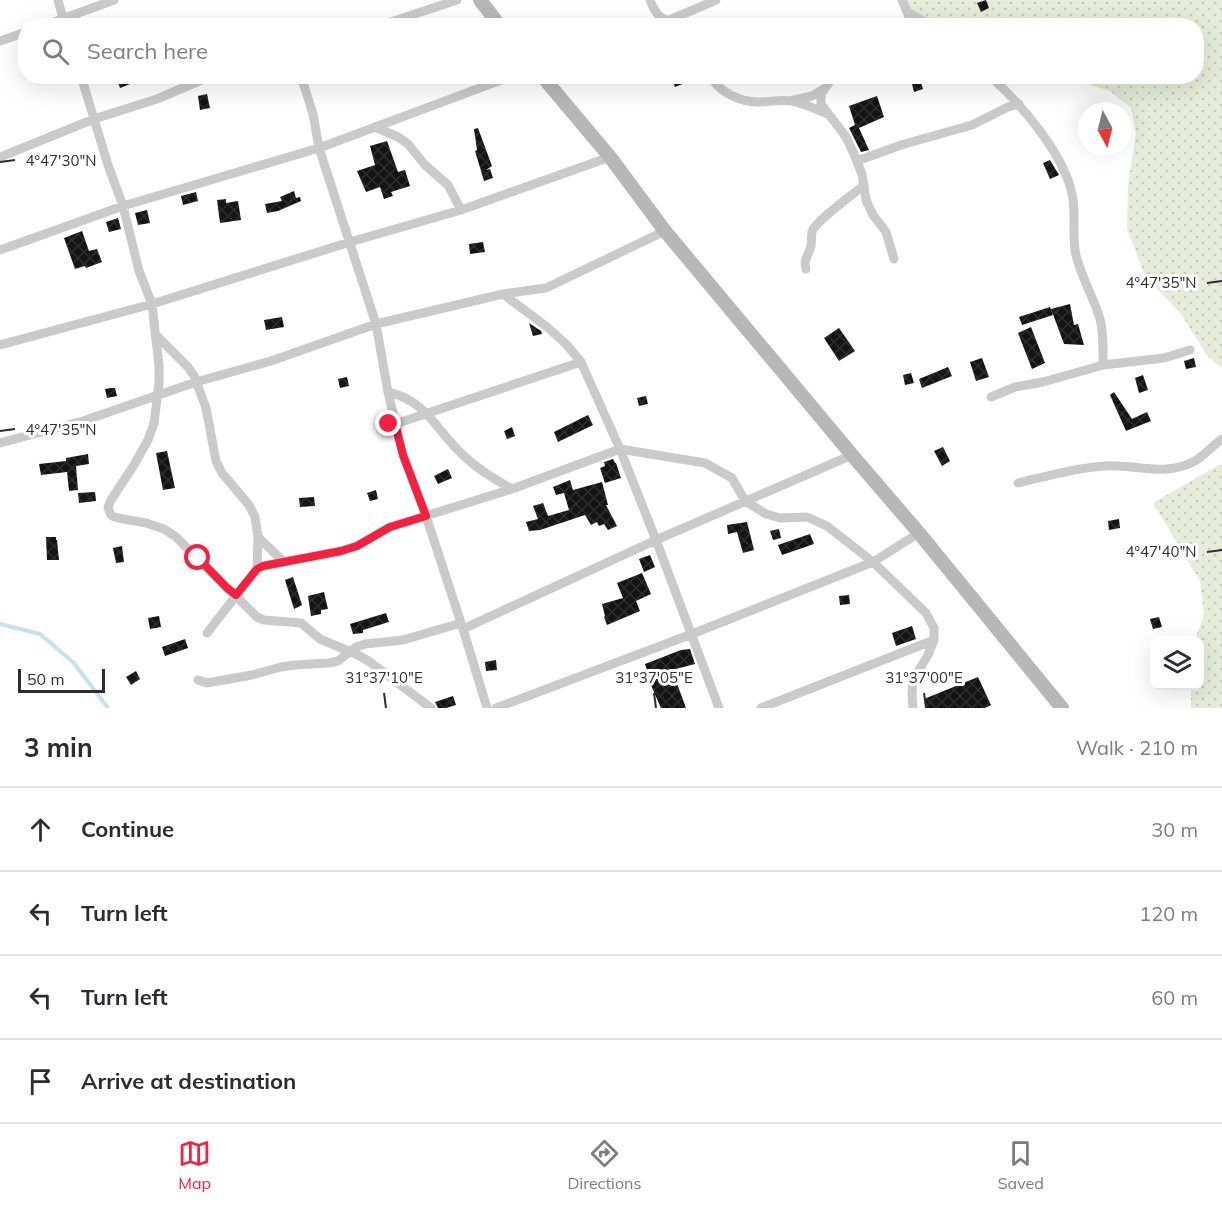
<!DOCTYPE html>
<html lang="en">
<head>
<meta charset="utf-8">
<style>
	body { margin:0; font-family:Mulish,sans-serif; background:#f7f7f7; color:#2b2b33 }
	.controls { position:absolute; right:18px; bottom:18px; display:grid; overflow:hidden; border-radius:12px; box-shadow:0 6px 24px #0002 }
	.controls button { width:54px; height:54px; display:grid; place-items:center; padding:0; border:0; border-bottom:2px solid #e1e1e2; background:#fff; color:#2b2b33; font:30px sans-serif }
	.compass { position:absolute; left:1078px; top:102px; width:54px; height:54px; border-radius:50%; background:#fff; box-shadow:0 6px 24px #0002; rotate:173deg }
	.scale { position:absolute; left:18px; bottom:15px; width:87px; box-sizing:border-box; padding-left:6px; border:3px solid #2d2d2d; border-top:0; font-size:16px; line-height:21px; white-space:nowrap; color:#2d2d2d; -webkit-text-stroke:4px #fff; paint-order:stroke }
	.stop { position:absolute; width:18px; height:18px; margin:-14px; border:4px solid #f42040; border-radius:50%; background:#fff }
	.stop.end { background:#f42040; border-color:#fff; box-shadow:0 2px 6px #0008 }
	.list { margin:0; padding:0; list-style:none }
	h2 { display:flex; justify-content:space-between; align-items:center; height:78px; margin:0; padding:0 24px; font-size:26px }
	h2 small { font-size:20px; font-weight:400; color:#7c7c81 }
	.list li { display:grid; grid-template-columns:39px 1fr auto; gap:18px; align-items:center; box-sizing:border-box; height:84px; padding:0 24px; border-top:2px solid #e1e1e2 }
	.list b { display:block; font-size:22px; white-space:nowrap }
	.list em { font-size:20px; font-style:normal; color:#7c7c81 }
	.icon { flex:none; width:33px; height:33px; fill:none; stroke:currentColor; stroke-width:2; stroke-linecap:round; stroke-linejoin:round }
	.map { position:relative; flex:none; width:1222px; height:708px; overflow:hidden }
	.search { position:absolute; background:#fff; box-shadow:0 6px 24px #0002; left:18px; right:18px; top:18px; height:66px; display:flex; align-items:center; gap:15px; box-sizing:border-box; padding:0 21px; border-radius:24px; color:#7c7c81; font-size:22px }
	.sheet { height:414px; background:#fff }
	nav { display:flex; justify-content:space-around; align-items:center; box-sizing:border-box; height:84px; border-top:2px solid #e1e1e2; background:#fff; font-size:16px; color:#7c7c81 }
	nav a { display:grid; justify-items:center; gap:3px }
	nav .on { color:#f42040 }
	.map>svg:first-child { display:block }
	.grass { fill:url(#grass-dots) }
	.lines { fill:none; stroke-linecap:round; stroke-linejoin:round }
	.stream { stroke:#c4e1ee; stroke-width:4 }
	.building { fill:url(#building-cross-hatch) }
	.street { stroke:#cacaca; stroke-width:9 }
	.secondary { stroke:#b7b7b7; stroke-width:14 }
	.route { stroke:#f42040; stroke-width:8 }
	.ticks { fill:none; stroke:#2d2d2d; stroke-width:2 }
	.ticks-label { font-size:15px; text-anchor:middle; fill:#2d2d2d; stroke:#fff; stroke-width:6; stroke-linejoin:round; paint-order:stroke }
</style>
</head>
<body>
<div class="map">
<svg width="1222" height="708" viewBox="0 0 1222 708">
	<defs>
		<pattern id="grass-dots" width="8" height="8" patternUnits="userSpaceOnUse" patternTransform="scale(1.5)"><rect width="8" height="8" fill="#e5ecd9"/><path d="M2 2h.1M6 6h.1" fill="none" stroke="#c5cbbb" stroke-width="1.8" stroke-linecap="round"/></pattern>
		<pattern id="building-cross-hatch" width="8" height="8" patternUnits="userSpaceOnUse" patternTransform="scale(1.5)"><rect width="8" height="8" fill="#141414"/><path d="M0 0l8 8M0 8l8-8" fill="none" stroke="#2e2e2e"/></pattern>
	</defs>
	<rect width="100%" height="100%" fill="#fff"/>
	<!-- grass -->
	<path class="grass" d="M906 0H1222V368L1207 355 1181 314 1145 276 1127 229 1128 185 1136 133 1131 108 1110 91 1065 77 1196 76V26L917 25Z
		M1222 465V708H1191V686H1200V640H1195L1204 615 1200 581 1153 503 1217 466Z"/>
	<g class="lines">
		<!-- stream -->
		<path class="stream" d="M0 624 40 634 73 662 108 708"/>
	</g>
	<!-- building -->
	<path class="building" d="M986 0 989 8 981 12 977 3Z
		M116 76H148V77L120 88Z
		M671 76H700V77L675 87Z
		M910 76H919L923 89 914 92Z
		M207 94 210 108 200 110 198 96Z
		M877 96 884 117 859 128 869 150 861 152 849 128 855 125 849 106Z
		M478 128 492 166 486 170 490 169 493 178 484 181 475 151 477 150 474 129Z
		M387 141 398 172 405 170 410 186 391 192 393 196 384 199 380 187 366 192 357 171 375 165 370 146Z
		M1050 160 1059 175 1050 179 1043 163Z
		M294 191 296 198 300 197 301 201 278 211 267 213 265 204 282 201 280 197Z
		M196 192 198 201 183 205 181 196Z
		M226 199V203L238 201 241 220 220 223 217 200Z
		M147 210 150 223 138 225 135 213Z
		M118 218 121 229 109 232 106 222Z
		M82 231 89 251 97 249 102 262 86 268 85 266 75 269 64 238Z
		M483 242 485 252 470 254 469 244Z
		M1070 304 1074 325 1078 324 1084 345 1064 344 1051 309Z
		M1050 307 1053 315 1022 325 1019 317Z
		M282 317 284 327 266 330 264 320Z
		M529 323 541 331 542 334 533 336Z
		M1031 327 1045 363 1032 369 1018 333Z
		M839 328 855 351 839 361 824 338Z
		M982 358 989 377 976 381 970 362Z
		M1194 358 1196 367 1186 369 1184 361Z
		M948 367 952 376 922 388 919 379Z
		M911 373 914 383 905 385 903 375Z
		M1143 375 1148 390 1139 393 1135 378Z
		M347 377 349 386 340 388 338 379Z
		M111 388H115L117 396 107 398 105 389Z
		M1114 392 1132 419 1147 412 1151 421 1126 431 1110 395Z
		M646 396 648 404 639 406 637 398Z
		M588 415 593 425 558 442 554 432Z
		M512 427 515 436 507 439 504 431Z
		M943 447 950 461 942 466 934 451Z
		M167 451 175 488 163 490 156 453Z
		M88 454 89 464 76 466 78 490 69 491 67 472 41 475 39 464 66 461V458Z
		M613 459 615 463H616L621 478 605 483 600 468 605 466 604 462Z
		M448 469 452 478 438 484 434 476Z
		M570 480 573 490 602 482 608 505H606L617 526 608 530 604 524 599 526 597 522 591 525 585 515 540 530 529 531 526 522 538 519 533 506 543 503 548 516 569 510 564 493 556 495 553 487Z
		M376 490 378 499 370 501 367 493Z
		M95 492 96 501 79 503 78 493Z
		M314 497 315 506 300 507 299 498Z
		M1119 519 1120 528 1109 530 1108 521Z
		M747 522 754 550 743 553 737 532 728 534 727 525Z
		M779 529 781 538 773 540 770 531Z
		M810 534 814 544 782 555 778 545Z
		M46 537H56V540H57L59 560H47Z
		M122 546 124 562 116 563 113 548Z
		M650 555 655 567 644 572 639 559Z
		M642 573 651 594 636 601 640 611 607 625 604 617 605 616 602 604 623 598 617 583Z
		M293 577 302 605 294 609 285 580Z
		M324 592 328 609 321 610V614L311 616 308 596Z
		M849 595 850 604 840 605 839 596Z
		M386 613 389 622 363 630V633L353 634 350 624Z
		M159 616 161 627 150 629 148 618Z
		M1159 617 1162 627 1153 629 1150 619Z
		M912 626 916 639 896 646 892 633Z
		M185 639 188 648 165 656 162 647Z
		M690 649 695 664 672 670 686 708H661L646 674 648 673 645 664 681 650Z
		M496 660 497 670 486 671 485 662Z
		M136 671 140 679 131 685 126 677Z
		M978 677 991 705 985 708H927L924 699Z
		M453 696 456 705 446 708H438L435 702Z"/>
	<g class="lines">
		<!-- street -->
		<path class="street" d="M58 0 65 26
			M650 0C659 22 663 18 683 26
			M902 0 913 26
			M907 12 933 26
			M667 21 716 0
			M43 26 114 0
			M379 26 457 0
			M0 41 26 32
			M81 76 108 165 123 206 139 271 152 304 159 366V383L154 423 148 440 134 465 111 500 108 507 110 513 112 516 118 518 146 523 164 529 176 537 257 617 264 620 301 623 320 639 358 655 370 662 431 708
			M301 76 313 114 319 148 376 324 388 392 403 455 426 516 463 629 487 708
			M710 76C719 92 740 102 758 102 770 102 781 99 792 101 804 103 816 110 828 114
			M836 76 831 80 821 94V104L846 137 854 154 862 174 866 200 873 215 886 232 894 259
			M990 76C1021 104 1068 158 1073 200 1076 219 1071 240 1077 259 1083 280 1094 299 1100 319 1104 334 1103 350 1103 365
			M794 100 812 96 825 88
			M375 127 398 137 408 144 425 165 448 185 461 210
			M0 157 94 119 157 99 211 76
			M857 161 901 145 972 125 1008 107 1019 104
			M0 250 123 206 319 148 512 76
			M806 269C803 259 809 255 811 246 812 242 811 237 812 232 814 222 855 193 864 185
			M503 294 547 327 566 344 581 362 620 449 656 540 719 708
			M156 335 188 367 194 376 206 408 216 461 222 473 249 505 255 517 258 537 257 569
			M0 345 152 304 350 242 461 210 610 157
			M388 392C427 401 435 429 462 454 477 469 494 479 512 489
			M991 397 1015 387 1043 382 1103 365 1164 358 1190 350
			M390 424H395L581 362
			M0 443 83 421 196 382 271 361 376 324 503 294 546 288 665 231
			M1018 483C1047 476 1076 468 1105 466 1136 464 1162 477 1193 462 1203 457 1212 446 1222 439
			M258 537 283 561
			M463 629 656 540 852 455
			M207 633 257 569 263 566 341 551 357 546 390 527 512 489 620 449 705 463 732 478 745 501 766 514 780 518 807 517 827 526 873 562 926 613 934 628V640L928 655 913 680 912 694 913 708
			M198 680 207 683 252 675 281 667 295 665 329 663 338 661 356 647 365 644 403 640 461 623
			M496 708 692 634 873 562 919 533
			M761 708 934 640"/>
		<!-- secondary -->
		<path class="secondary" d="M480 0 500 26
			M542 76 610 157 665 231 852 455 919 533 1062 708"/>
	</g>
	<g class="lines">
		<!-- route -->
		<path class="route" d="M198 558 227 588 236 595 257 569 263 566 341 551 357 546 390 527 426 516 403 455 395 424H389"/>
	</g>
	<!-- ticks -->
	<path class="ticks" d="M0 162 15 160M1207 283 1222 281M0 431 15 429M1207 552 1222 550M384 693 386 708M654 693 656 708M924 693 926 708"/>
	<g class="ticks-label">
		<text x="61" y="166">4°47'30"N</text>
		<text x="1161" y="288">4°47'35"N</text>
		<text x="61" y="435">4°47'35"N</text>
		<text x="1161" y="557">4°47'40"N</text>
		<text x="384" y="683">31°37'10"E</text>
		<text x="654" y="683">31°37'05"E</text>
		<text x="924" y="683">31°37'00"E</text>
	</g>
</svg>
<div class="controls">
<button><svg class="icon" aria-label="layers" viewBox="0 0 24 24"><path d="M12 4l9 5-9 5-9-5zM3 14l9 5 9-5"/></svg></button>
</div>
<svg class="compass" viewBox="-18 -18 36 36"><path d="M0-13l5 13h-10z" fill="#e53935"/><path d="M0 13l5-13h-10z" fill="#7c7c81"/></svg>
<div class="scale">50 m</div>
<div class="stop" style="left:198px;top:558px"></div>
<div class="stop end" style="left:389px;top:424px"></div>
<div class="search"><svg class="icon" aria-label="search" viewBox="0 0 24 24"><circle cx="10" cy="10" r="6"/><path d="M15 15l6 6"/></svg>Search here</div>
</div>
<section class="sheet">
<h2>3 min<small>Walk · 210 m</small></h2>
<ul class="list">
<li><svg class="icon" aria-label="ahead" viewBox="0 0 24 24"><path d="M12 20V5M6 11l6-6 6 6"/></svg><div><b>Continue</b></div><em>30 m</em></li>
<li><svg class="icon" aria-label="left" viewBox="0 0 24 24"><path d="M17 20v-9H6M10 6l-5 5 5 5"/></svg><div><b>Turn left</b></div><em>120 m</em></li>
<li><svg class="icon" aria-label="left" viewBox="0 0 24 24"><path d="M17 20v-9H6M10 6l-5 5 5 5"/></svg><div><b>Turn left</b></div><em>60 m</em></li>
<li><svg class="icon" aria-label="arrive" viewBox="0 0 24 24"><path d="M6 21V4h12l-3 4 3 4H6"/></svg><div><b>Arrive at destination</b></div></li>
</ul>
</section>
<nav>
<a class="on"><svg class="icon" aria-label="map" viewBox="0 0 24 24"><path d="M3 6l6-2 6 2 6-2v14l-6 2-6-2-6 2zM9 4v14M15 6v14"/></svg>Map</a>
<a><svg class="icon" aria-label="directions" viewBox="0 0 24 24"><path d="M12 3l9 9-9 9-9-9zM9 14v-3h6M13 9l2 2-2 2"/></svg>Directions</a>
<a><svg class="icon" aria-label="saved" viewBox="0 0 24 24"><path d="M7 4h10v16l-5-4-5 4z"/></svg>Saved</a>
</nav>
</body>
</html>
